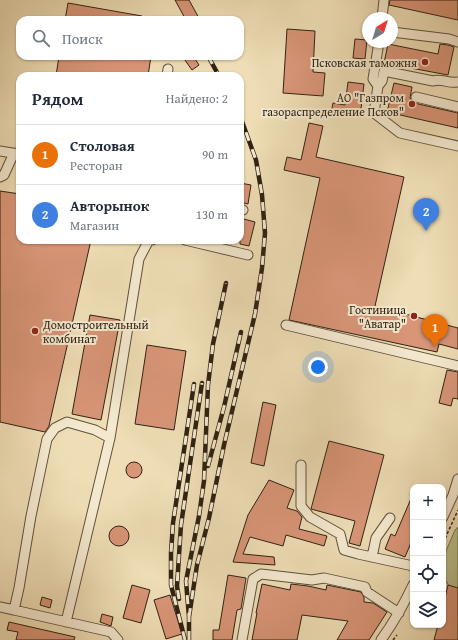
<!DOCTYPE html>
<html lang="ru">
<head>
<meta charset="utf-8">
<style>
	body { margin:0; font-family:"Gentium Book Plus",serif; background:#f6f6f7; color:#1f2937 }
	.controls { position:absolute; right:12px; bottom:12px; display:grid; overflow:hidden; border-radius:8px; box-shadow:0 1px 3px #0004 }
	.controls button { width:36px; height:36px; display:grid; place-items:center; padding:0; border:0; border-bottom:1px solid #e0e1e3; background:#fff; color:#1f2937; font:20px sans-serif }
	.compass { position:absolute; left:362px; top:12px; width:36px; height:36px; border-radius:50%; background:#fff; box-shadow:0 1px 3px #0004; rotate:38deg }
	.you { position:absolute; left:318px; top:367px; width:14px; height:14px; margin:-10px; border:3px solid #fff; border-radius:50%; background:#1a73e8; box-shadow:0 0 0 6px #1a73e833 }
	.badge { display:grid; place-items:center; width:26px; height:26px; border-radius:50%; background:#8f2418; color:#fff; font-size:13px; font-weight:700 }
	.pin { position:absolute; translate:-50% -33px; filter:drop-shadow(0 1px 2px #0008) }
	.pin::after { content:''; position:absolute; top:21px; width:14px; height:12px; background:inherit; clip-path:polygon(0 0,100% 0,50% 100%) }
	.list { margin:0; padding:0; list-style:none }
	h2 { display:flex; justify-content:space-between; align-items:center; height:52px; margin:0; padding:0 16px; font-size:17px }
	h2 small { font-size:13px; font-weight:400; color:#747a83 }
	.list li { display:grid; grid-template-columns:26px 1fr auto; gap:12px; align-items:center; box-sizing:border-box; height:60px; padding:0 16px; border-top:1px solid #e0e1e3 }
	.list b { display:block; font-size:15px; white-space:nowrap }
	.list p { margin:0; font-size:13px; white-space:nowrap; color:#747a83 }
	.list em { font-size:13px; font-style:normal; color:#747a83 }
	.icon { flex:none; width:22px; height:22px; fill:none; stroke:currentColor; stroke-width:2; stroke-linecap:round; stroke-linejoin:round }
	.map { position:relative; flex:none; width:458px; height:640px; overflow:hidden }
	.search { position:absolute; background:#fff; box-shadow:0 1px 3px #0004; left:16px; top:16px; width:228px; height:44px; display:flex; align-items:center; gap:10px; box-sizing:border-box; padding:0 14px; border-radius:12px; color:#747a83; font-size:15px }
	.panel { position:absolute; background:#fff; box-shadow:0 1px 3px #0004; left:16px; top:72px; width:228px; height:172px; border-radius:12px }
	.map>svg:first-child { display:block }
	.green { fill:#b9c18d; stroke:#747250 }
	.building { fill:#d89577; stroke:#302213 }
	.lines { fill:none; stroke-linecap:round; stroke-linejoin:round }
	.minor-casing { stroke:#60513c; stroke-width:11 }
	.path { stroke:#302213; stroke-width:1.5; stroke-dasharray:3 2; stroke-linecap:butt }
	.minor { stroke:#f4e9cf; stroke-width:9 }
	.rail-casing { stroke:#302213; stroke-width:4.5 }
	.rail { stroke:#f4e9cf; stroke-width:3; stroke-dasharray:9; stroke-linecap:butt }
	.poi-dot { fill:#8f2418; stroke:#f4e9cf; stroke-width:1.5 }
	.labels { text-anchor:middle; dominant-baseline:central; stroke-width:4; stroke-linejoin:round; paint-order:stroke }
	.poi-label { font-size:12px; fill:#302213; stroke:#f4e9cf; text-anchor:end }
</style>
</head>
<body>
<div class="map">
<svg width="458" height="640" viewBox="0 0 458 640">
	<rect width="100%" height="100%" fill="#eeddb5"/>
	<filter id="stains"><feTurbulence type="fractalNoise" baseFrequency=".005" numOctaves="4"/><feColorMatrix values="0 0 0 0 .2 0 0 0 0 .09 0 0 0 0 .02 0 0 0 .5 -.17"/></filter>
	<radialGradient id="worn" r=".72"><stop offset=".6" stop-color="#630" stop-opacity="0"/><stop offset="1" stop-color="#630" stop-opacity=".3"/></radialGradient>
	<!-- green -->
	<path class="green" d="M458 527V588L448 585 447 582 443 580V558L455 530Z"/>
	<!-- building -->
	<path class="building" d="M175 0H189L200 20H186Z
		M390 0H458V20L389 5Z
		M68 3 142 16V20H65Z
		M287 29 315 31 313 72 325 73 323 96 283 93Z
		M355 39 367 40 365 59 353 58Z
		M388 44 438 54 440 44 448 45 454 47 448 75 384 63Z
		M59 56H151L148 76H56Z
		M182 56H193L199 65 192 70Z
		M348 82 364 84 360 117 331 113 333 103 345 105Z
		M394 83 412 87 410 98 412 101 414 103 458 113V128L387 112Z
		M309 123 323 126 316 157 404 177 375 306 458 328V349L439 344 437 352 289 320 320 178 284 170 287 157 301 160Z
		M240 183 251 185 248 204 240 202Z
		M0 191 20 194V240H91L49 426 45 432 0 422Z
		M240 218 255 222 249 246 240 244Z
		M90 315 120 320 101 420 72 414Z
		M147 345 186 351 174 430 135 424Z
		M447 370 458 372V399L453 398 451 406 439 403Z
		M263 402 276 405 264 466 251 463Z
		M329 441 384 455 360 546 349 543 355 521 311 509Z
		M126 470a8 8 0 1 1 16 0a8 8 0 1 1-16 0Z
		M269 480 294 490 287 508 297 511 302 517 299 529 327 536 324 546 286 535 283 546 250 537 243 554 274 557 275 565 233 562 248 515Z
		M413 494V538L405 557 385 549 391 534 395 536Z
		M109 536a10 10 0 1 1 20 0a10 10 0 1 1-20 0Z
		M228 575 246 578 241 609 237 610 232 640H213V630H219Z
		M262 584 290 590 291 584 308 586 326 590 327 585 361 592 364 597V602L373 603 387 612 369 640H337L348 621 302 615 297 640H252L257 613H256Z
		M132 585 150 590 141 623 123 618Z
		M448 585 458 588V640H434L438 625H443V606Z
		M170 595 182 634 166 639 154 600Z
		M42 597 52 600 50 608 40 605Z
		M102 614 113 617 111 626 100 622Z
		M9 622 75 637 74 640H16L18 632 7 630Z"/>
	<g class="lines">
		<defs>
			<path id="minor" d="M382 18 384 0
				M392 32 449 39 458 42
				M167 76 168 69
				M458 82C449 84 441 78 433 81L384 71 382 81 378 86 374 113 400 133 458 146
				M378 86 373 79 379 42
				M416 97 458 107
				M0 151 18 154
				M0 177 4 175 14 153
				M240 209 243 210
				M185 240 248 255
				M286 325 458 366
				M110 438 95 430 67 422 55 428 47 439 31 516 19 588 14 610 111 632 118 640
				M301 465V506L310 517 340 534 344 550 358 554 413 566
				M443 517 453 495 458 479
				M372 557 376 538 390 518
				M0 607 14 610
				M66 622 110 438 139 259 149 240H152
				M242 640 253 579 261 574 312 580 324 578 365 587 367 592 399 613
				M381 640C394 622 404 604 413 585"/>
		</defs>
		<!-- minor casing -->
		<use href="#minor" class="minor-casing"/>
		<!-- path -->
		<path class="path" d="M443 543 458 510
			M393 640 397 635"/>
		<!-- minor -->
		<use href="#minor" class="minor"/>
		<defs>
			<path id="rail" d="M208 56 219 76
				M208 466 224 407 241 332
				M179 599 177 586 181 525 202 383
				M189 617 197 565 209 518 224 445 255 314 262 268 265 233 262 195 256 160 240 116
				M185 640 171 585V553L173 523 194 384
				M189 640V617L186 581 199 516 204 481 208 385 213 344 226 283"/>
		</defs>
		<!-- rail casing -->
		<use href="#rail" class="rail-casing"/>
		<!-- rail -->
		<use href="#rail" class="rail"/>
	</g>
	<!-- markers -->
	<g class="poi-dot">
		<circle cx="425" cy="62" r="4"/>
		<circle cx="412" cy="104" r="4"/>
		<circle cx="414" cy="316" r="4"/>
		<circle cx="35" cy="331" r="4"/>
	</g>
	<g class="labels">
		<!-- poi labels -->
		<g class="poi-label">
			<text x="417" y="62">Псковская таможня</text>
			<text x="404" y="97">АО "Газпром<tspan x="404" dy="14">газораспределение Псков"</tspan></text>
			<text x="406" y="309">Гостиница<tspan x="406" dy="14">"Аватар"</tspan></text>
			<text x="43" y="324" text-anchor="start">Домостроительный<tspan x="43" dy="14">комбинат</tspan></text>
		</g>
	</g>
	<rect width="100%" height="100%" filter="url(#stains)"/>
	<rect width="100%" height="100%" fill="url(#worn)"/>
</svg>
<div class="controls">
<button>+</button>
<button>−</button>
<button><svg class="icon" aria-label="locate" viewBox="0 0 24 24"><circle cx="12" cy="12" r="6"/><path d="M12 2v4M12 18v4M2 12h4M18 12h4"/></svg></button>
<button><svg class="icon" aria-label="layers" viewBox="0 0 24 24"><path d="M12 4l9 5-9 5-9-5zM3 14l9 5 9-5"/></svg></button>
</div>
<svg class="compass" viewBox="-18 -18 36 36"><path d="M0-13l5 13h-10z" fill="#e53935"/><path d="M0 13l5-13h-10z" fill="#747a83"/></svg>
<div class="you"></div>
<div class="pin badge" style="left:435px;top:347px;background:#e8710a">1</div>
<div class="pin badge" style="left:426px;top:231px;background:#3f7fe0">2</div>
<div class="search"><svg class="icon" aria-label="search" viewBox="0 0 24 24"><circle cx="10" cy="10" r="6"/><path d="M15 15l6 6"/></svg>Поиск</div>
<section class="panel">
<h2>Рядом<small>Найдено: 2</small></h2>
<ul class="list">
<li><span class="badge" style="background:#e8710a">1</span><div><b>Столовая</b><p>Ресторан</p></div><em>90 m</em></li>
<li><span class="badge" style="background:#3f7fe0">2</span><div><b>Авторынок</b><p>Магазин</p></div><em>130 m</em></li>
</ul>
</section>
</div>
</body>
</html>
